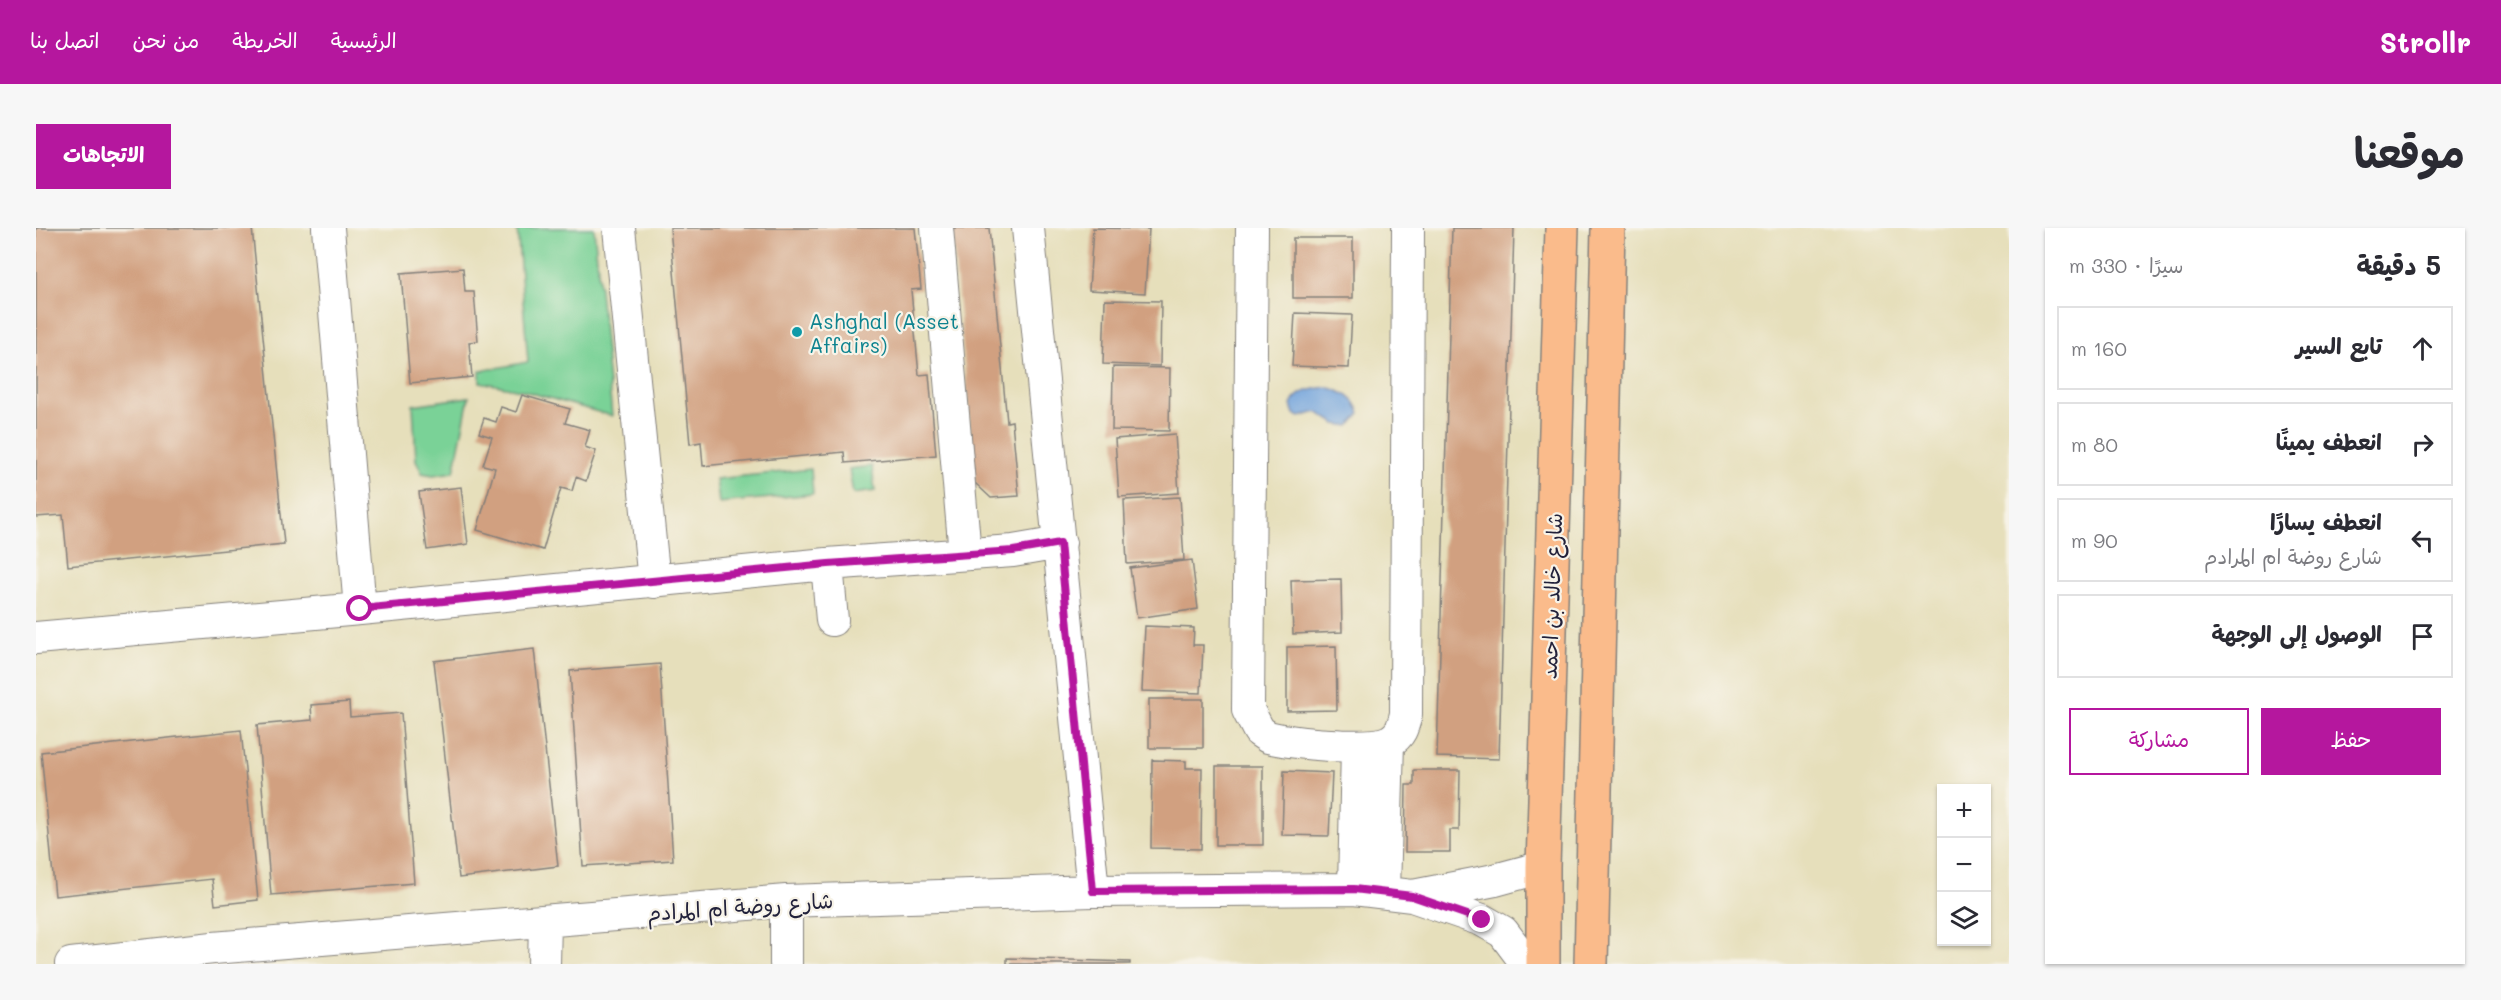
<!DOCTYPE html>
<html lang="ar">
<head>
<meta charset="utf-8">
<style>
	body { margin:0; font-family:Mali,"Playpen Sans Arabic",sans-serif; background:#f7f7f7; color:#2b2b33; direction:rtl }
	.controls { position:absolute; right:18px; bottom:18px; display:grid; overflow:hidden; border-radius:0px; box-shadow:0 2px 4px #0004 }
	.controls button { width:54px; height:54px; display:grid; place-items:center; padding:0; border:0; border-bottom:2px solid #e1e1e2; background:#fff; color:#2b2b33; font:30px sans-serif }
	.stop { position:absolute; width:18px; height:18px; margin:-14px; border:4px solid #b5179e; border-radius:50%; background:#fff }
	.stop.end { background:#b5179e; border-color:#fff; box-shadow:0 2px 6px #0008 }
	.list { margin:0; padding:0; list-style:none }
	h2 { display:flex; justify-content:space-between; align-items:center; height:78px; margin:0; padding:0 24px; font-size:26px }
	h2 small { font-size:20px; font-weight:400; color:#7c7c81 }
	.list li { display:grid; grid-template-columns:39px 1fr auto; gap:18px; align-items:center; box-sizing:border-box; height:84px; margin:0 12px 12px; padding:0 12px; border:2px solid #e1e1e2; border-radius:0px }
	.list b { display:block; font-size:22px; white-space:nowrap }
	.list p { margin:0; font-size:20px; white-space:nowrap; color:#7c7c81 }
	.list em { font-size:20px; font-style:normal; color:#7c7c81 }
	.actions { display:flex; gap:12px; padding:18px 24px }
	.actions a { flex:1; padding:14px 0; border:2px solid #b5179e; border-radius:0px; text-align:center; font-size:21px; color:#b5179e }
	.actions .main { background:#b5179e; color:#fff }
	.icon { flex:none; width:33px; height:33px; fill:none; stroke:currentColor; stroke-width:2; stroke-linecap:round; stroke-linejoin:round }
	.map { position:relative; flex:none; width:1973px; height:736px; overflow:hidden; direction:ltr; border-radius:0px }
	header { display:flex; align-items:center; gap:36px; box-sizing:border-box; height:84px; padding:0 30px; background:#b5179e; color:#fff }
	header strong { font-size:28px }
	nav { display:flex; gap:33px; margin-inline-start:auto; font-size:21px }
	.intro { display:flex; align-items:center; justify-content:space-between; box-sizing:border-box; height:144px; padding:0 36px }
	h1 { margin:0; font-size:42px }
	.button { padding:15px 27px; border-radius:0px; background:#b5179e; color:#fff; font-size:21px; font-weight:700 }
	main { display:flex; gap:36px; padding:0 36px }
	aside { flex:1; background:#fff; border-radius:0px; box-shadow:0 2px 4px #0004 }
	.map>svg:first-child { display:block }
	.green { fill:#7ad297; stroke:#4e7a69; stroke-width:1.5 }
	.water { fill:#71a3dc; stroke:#4a628c; stroke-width:1.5 }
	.building { fill:#d1a080 }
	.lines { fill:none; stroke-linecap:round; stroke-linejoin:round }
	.minor-casing { stroke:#84807b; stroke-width:34 }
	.major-casing { stroke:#84807b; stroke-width:36 }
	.minor { stroke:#fff; stroke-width:32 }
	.major { stroke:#fabb8b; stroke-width:33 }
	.route { stroke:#b5179e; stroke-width:8 }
	.culture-dot { fill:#0f9aa8; stroke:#f7f3e8; stroke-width:2 }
	.labels { text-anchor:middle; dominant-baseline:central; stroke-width:4.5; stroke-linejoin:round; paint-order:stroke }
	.culture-label { font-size:21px; fill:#0d838f; stroke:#f7f3e8; text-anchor:start }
	.street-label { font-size:21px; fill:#22223b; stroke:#f7f3e8 }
</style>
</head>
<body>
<header>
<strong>Strollr</strong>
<nav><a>الرئيسية</a><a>الخريطة</a><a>من نحن</a><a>اتصل بنا</a></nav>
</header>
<div class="intro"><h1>موقعنا</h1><a class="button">الاتجاهات</a></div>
<main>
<aside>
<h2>5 دقيقة<small>سيرًا · 330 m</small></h2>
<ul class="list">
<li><svg class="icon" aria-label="ahead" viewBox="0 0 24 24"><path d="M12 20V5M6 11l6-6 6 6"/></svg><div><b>تابع السير</b></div><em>160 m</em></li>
<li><svg class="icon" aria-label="right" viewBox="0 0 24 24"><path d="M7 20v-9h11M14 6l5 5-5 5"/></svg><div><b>انعطف يمينًا</b></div><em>80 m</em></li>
<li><svg class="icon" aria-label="left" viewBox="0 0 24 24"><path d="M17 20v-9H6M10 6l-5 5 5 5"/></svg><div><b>انعطف يسارًا</b><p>شارع روضة ام المرادم</p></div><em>90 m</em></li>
<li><svg class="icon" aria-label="arrive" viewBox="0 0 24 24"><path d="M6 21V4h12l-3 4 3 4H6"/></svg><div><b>الوصول إلى الوجهة</b></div></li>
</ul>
<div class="actions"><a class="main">حفظ</a><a>مشاركة</a></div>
</aside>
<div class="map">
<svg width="1973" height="736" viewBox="0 0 1973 736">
	<rect width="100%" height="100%" fill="#f7f3e8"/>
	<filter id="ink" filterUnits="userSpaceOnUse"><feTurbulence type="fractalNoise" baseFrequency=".0167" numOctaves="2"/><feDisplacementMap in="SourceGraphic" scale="12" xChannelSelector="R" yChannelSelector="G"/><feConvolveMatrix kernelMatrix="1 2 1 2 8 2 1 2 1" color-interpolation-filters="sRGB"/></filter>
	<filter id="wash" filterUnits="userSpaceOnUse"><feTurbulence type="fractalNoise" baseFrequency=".008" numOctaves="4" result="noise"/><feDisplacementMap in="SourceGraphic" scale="24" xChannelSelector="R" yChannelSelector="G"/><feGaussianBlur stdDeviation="1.35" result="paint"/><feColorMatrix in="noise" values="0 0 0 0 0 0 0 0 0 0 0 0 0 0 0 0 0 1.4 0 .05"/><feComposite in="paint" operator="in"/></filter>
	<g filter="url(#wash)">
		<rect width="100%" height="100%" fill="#e6dfbb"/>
		<!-- green -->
		<path class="green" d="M481 0H558L576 188 485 162 444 154V143L492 134Z
			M433 169 418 244 397 247 386 245 380 232 377 177Z
			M836 238 839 263 817 266 813 241Z
			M775 241 777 266 683 275 680 251Z"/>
		<!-- water -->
		<path class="water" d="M1291 159C1307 164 1319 169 1324 185L1314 198 1300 196 1281 184 1264 189 1258 186 1255 177C1261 162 1277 161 1291 159Z"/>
		<g id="blocks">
			<!-- building -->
			<path class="building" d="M0 0H216L248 316 32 338 27 287 0 289Z
				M634 0H879L885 61 875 62 883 147 893 146 900 227 809 235 808 224 667 238 665 214 654 216Z
				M916 0H953L971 194 976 193 983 268 955 270 939 255Z
				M1057 0 1113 1 1109 65 1053 62Z
				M1416 0H1478L1463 531 1401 529Z
				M1257 10H1317V70H1257Z
				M427 40 429 64H438L442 113 433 114 436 149 374 155 365 45Z
				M1069 72 1125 73 1124 138 1067 136Z
				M1259 85 1316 87 1313 140 1256 138Z
				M1077 139 1134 140 1133 203 1076 202Z
				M486 167 534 181 529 195 554 202 549 219 560 223 550 253 540 249 536 263 525 260 507 322 441 302 459 240 447 237 456 209 443 205 448 190 460 194 465 179 480 184Z
				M1139 206 1143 265 1083 269 1079 211Z
				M425 259 432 316 391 322 383 264Z
				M1144 269 1148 332 1091 336 1088 272Z
				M1156 332 1162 381 1101 390 1094 340Z
				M1305 351 1306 404 1257 406 1255 352Z
				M1109 398 1158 400 1157 417H1167L1165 465 1106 463Z
				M1300 418 1301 482 1251 483V419Z
				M498 421 522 638 423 650 398 433Z
				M624 436 637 632 547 638 534 443Z
				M1113 471H1167V520H1113Z
				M313 474 314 489 365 485 378 655 235 667 221 497 276 492 275 477Z
				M205 502 222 672 179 677 176 651 19 668 5 524Z
				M1116 532 1150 533V540H1166L1165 621 1115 620Z
				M1180 538H1227V617H1180Z
				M1378 542H1424L1423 602H1414V624H1369L1370 557H1378Z
				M1248 543 1296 545 1293 608 1246 607Z
				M971 730 1094 734V736H971Z"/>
		</g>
	</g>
	<g filter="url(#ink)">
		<use href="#blocks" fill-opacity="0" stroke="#84807b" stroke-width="1.5"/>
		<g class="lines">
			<defs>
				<path id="minor" d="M583 0 618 354
					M901 0 929 326
					M992 0 1057 663
					M1216 0 1212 482 1223 503 1232 509C1256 515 1333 523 1354 513 1365 507 1367 498 1370 486L1372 0
					M791 336 796 392
					M324 381 791 336 977 323 1024 315
					M0 410 324 381 292 0
					M1318 661 1321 518
					M1348 664 1352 514
					M1377 668 1459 652 1507 639
					M35 736 177 720 750 673 1057 663 1318 661 1376 668 1446 692 1467 704 1491 736
					M508 736 509 694
					M750 736V673"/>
				<path id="major" d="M1507 736V639L1526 0
					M1555 736 1572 0"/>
			</defs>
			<!-- minor casing -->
			<use href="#minor" class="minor-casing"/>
			<!-- major casing -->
			<use href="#major" class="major-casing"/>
			<!-- minor -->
			<use href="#minor" class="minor"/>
			<!-- major -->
			<use href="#major" class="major"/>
		</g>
	</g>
	<g class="lines" filter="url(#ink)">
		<!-- route -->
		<path class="route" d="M324 381 792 336 977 323 1024 315 1057 663 1318 661 1376 668 1446 692"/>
	</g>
	<!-- markers -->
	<circle class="culture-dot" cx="761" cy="104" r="6"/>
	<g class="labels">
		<!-- culture labels -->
		<g class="culture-label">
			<text x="773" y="92">Ashghal (Asset<tspan x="773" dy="24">Affairs)</tspan></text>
		</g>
		<!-- street labels -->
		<g class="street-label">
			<text transform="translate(1515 368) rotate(-88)">شارع خالد بن احمد</text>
			<text transform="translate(704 678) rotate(-4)">شارع روضة ام المرادم</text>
		</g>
	</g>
</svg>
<div class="controls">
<button>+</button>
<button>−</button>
<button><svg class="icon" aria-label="layers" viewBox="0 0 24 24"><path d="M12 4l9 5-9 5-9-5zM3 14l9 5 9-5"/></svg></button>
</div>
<div class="stop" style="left:324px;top:381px"></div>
<div class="stop end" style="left:1446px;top:692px"></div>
</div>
</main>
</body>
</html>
